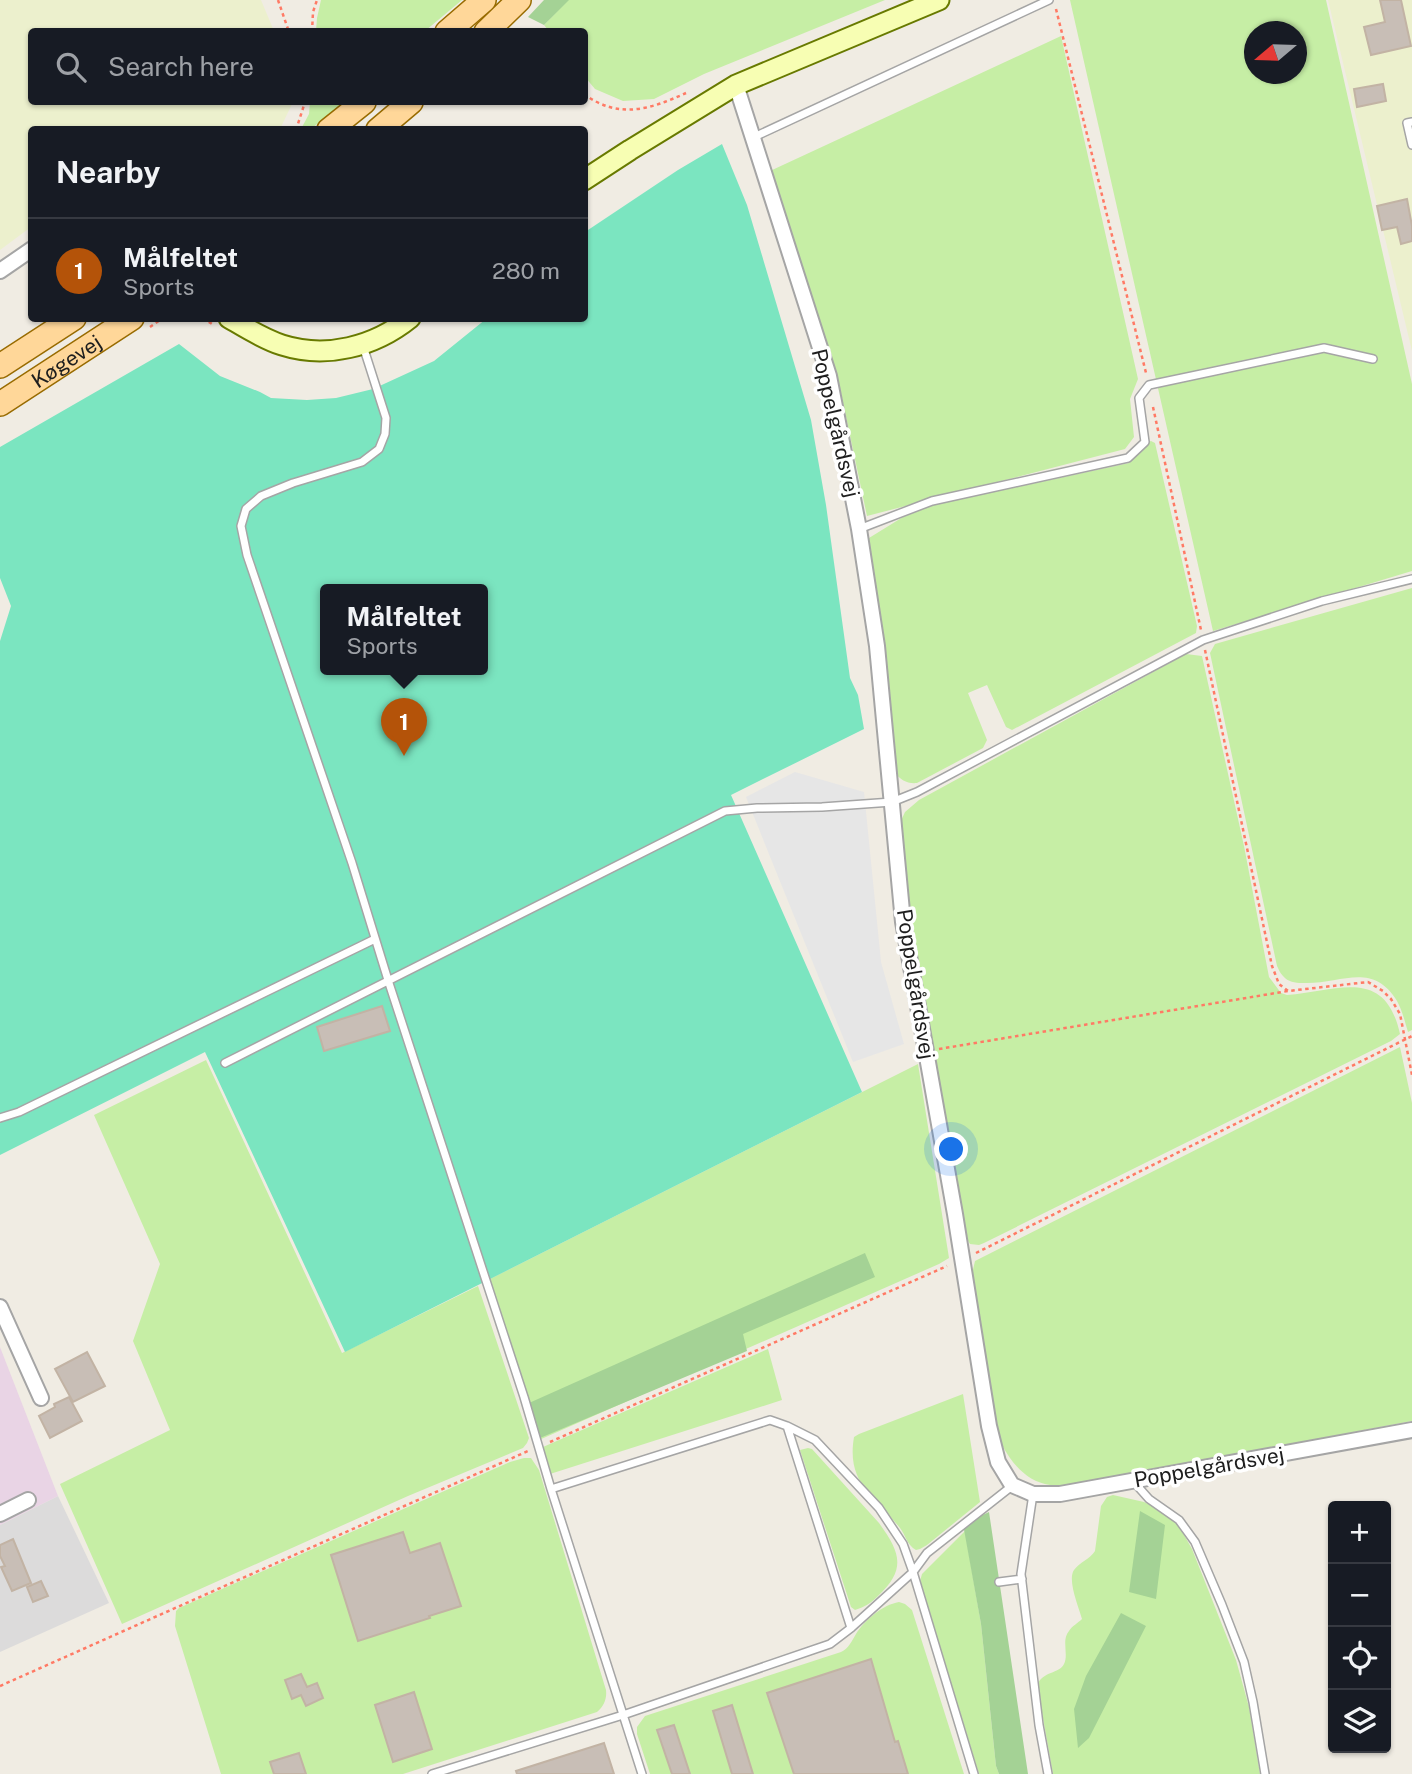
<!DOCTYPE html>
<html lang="en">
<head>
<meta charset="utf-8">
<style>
	body { margin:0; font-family:"Public Sans",sans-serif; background:#20242c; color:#f1f3f6 }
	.controls { position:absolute; right:21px; bottom:21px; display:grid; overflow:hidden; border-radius:7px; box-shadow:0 2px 5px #0004 }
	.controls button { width:63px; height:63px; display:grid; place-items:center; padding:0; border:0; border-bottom:2px solid #363941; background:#171b24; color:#f1f3f6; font:35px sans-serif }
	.compass { position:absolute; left:1244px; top:21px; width:63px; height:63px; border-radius:50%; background:#171b24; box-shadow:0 2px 5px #0004; rotate:251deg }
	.you { position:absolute; left:952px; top:1150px; width:24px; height:24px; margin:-18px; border:5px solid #fff; border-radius:50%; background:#1a73e8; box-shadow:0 0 0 10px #1a73e833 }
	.badge { display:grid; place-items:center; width:46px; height:46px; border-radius:50%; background:#b45309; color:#fff; font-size:23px; font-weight:700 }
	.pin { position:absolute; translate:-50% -58px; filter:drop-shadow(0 2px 4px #0008) }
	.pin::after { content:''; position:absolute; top:37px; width:24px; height:21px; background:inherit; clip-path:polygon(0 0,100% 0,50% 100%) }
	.popup { position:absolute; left:320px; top:584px; width:168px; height:91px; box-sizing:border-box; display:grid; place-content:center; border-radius:7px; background:#171b24; filter:drop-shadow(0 2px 5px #0005); font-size:23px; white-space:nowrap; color:#9ea1a6 }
	.popup b { font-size:26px; color:#f1f3f6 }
	.popup::after { content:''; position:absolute; left:50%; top:100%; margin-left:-14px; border:14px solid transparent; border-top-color:#171b24 }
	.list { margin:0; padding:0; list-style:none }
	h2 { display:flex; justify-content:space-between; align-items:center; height:91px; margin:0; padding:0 28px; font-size:30px }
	h2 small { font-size:23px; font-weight:400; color:#9ea1a6 }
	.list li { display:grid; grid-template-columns:46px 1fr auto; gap:21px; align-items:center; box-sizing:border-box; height:105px; padding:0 28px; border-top:2px solid #363941 }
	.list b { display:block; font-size:26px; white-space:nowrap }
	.list p { margin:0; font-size:23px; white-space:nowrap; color:#9ea1a6 }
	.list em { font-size:23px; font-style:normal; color:#9ea1a6 }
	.icon { flex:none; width:38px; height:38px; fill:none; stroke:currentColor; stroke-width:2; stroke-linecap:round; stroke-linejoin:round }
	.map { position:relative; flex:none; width:1412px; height:1774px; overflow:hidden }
	.search { position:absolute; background:#171b24; box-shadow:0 2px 5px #0004; left:28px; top:28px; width:560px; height:77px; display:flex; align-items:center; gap:18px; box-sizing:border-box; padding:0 24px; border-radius:7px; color:#9ea1a6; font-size:26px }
	.panel { position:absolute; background:#171b24; box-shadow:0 2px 5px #0004; left:28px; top:126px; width:560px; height:196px; border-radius:7px }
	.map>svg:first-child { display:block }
	.residential { fill:#dcdbdb }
	.industrial { fill:#e9d4e5 }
	.farmland { fill:#ecf0cd }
	.grass { fill:#c6eea5; fill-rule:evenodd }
	.forest { fill:#a4d295 }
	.pitch { fill:#7be5c0; fill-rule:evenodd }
	.parking { fill:#e6e6e6 }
	.building { fill:#c8beb6; stroke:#c2b3a4; stroke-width:2 }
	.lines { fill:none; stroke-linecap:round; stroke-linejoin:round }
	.lane-casing { stroke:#a5a5a5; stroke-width:10 }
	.street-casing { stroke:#a5a5a5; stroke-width:18 }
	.secondary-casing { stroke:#687a00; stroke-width:23 }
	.primary-casing { stroke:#986b00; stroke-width:26 }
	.path { stroke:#ff7a65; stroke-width:2.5; stroke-dasharray:3.5 3.5; stroke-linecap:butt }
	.lane { stroke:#fff; stroke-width:7 }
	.street { stroke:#fff; stroke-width:14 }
	.secondary { stroke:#f7feb3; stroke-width:19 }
	.primary { stroke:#ffd799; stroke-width:23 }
	.labels { text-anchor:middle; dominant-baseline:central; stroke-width:7; stroke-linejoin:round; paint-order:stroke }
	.street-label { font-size:21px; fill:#1e1e1e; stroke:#fff }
</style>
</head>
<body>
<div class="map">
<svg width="1412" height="1774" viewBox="0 0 1412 1774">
	<rect width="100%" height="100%" fill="#f0ece3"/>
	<!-- residential -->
	<path class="residential" d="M58 1496 109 1603 0 1652V1525Z"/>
	<!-- industrial -->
	<path class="industrial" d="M0 1347 58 1496 0 1525Z"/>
	<!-- farmland -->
	<path class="farmland" d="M0 0H261L274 31 32 32V102H293L280 129 32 130 31 227 0 250Z
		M1328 0H1412V351Z"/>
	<!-- grass -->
	<path class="grass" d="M321 0H462L425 31H316L317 18Z
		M568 0H885L704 74 654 99 623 101 595 89 585 77 584 32 549 31 544 25Z
		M1070 0H1326L1412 384V571L1213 631ZM1254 32H1296V74H1254Z
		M1061 36 1138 379 1130 399 1134 437 1125 449 867 516 837 374 770 171Z
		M310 102H344L311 129H301L309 114Z
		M1151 441 1155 443 1197 626 1196 633 1012 730 1006 727 987 685 968 693 987 740 983 748 917 783C907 784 901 780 895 773L869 538 903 517 933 505 1129 463 1148 442Z
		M1412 588V1030L1408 1032C1405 1022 1402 1010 1397 1001 1372 960 1340 985 1302 983 1295 983 1288 982 1283 976 1280 973 1279 970 1277 966L1210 653 1215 644Z
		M1186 654 1202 656 1244 846 1269 977 1281 993 1287 995C1338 991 1385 966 1400 1034L1391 1041 984 1243 979 1245 970 1244 968 1241 905 885 900 823 905 812 919 800Z
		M1400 1047 1412 1103V1421L1073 1485C1066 1485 1057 1486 1050 1485 1019 1481 1001 1448 992 1421L972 1274 975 1261Z
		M206 1060 342 1353 478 1286 529 1438 527 1443 523 1448 408 1496 122 1624 60 1484 170 1430 133 1341 160 1264 94 1115Z
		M918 1064 949 1258 939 1264 539 1440 490 1279Z
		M768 1349 782 1400 550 1474 543 1447Z
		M963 1394 980 1502 927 1545 920 1549 916 1550C907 1545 906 1536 900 1528 875 1496 846 1484 854 1437L859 1434Z
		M808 1448 812 1449 879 1523C900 1552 907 1569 878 1596 871 1603 865 1607 855 1610L851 1607 800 1450Z
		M524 1458H531L539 1470 606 1690C607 1699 604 1706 597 1712L403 1774H221L175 1626 176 1611 179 1608 510 1462Z
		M1113 1495 1144 1502 1165 1512 1179 1526 1192 1549 1236 1660 1249 1707 1260 1774H1053L1037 1685C1043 1671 1059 1674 1064 1664 1069 1654 1061 1640 1069 1631 1072 1626 1078 1623 1082 1619 1079 1608 1067 1580 1074 1570 1080 1562 1090 1559 1095 1551L1101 1506 1107 1497Z
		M965 1531 981 1624 996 1766 999 1774H979L920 1581 922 1574Z
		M899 1602 905 1604 912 1610 964 1774H650L637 1734V1727L645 1716 841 1652C849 1648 851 1642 856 1634 865 1620 882 1605 899 1602Z"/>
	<!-- forest -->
	<path class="forest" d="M544 0H569L544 25 528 17Z
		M865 1253 875 1277 743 1334 747 1351 540 1438 529 1403Z
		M1140 1511 1165 1525 1156 1599 1129 1592Z
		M989 1512 1028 1774H999L996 1766 981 1624 963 1524Z
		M1121 1613 1146 1626 1089 1738 1078 1748 1074 1709 1086 1676Z"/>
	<!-- pitch -->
	<path class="pitch" d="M722 144 747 205 811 420 826 505 850 678 858 695 864 729 731 795 862 1092 345 1352 205 1052 0 1155V641L11 606 0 578V447L179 344 220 376 260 392 271 398 307 400 336 398 373 389 434 361 486 319 584 318 585 232 678 170ZM325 590H483V670H325Z"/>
	<!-- parking -->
	<path class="parking" d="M795 772 864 792 881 962 904 1044 853 1062 746 797Z"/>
	<!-- building -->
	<path class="building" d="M1380 0H1401L1411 46 1371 55 1364 27 1385 22Z
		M1383 84 1386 101 1357 107 1354 89Z
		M1407 199 1412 226V241L1401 244 1397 227 1382 230 1377 206Z
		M382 1006 390 1031 324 1051 317 1027Z
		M87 1352 105 1386 73 1402 55 1369Z
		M69 1397 82 1421 50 1438 39 1416 55 1407 54 1404Z
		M403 1532 410 1553 440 1543 461 1606 429 1616 430 1618 358 1641 331 1555Z
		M13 1539 31 1583 12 1591 1 1567 5 1566 0 1556V1545Z
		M41 1581 48 1596 33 1602 27 1587Z
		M871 1659 895 1742 898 1741 908 1774H794L767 1693Z
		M301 1674 307 1687 317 1683 323 1698 306 1706 301 1695 292 1699 285 1680Z
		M414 1692 432 1749 393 1762 375 1705Z
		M732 1705 753 1774H732L713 1711Z
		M674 1725 690 1774H672L657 1730Z
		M604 1743 614 1774H517L516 1771Z
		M299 1753 306 1774H274L270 1762Z"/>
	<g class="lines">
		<defs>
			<path id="lane" d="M1412 122 1407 123 1412 145
				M752 138 1049 0
				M363 346 386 418 385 434 379 449 362 462 293 483 261 496 246 509 241 526 247 555 352 863 388 980 524 1397 551 1489 642 1774
				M859 529 932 501 1128 458 1145 442 1139 398 1149 385 1324 348 1373 359
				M225 1063 725 811 757 808 822 807 892 802 917 792 1203 640 1322 601 1412 579
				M0 1118 19 1112 375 939
				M787 1426 815 1440 879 1508 903 1544 913 1572 974 1774
				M1133 1481 1149 1499 1179 1520 1195 1542 1222 1605 1244 1662 1253 1702 1265 1774
				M551 1489 770 1420 787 1426 851 1628
				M1033 1494 1021 1574 1039 1725 1048 1774
				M999 1582 1022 1579
				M432 1774 623 1715 830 1644 851 1628 913 1572 927 1553 1012 1486"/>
			<path id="street" d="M736 85 829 376 859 529 877 646 903 922 955 1214 989 1426 998 1462 1012 1485 1033 1494H1060L1412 1430
				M0 271 32 249
				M0 1307 41 1398
				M0 1514 28 1500"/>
			<path id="secondary" d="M584 180 630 150 736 85 939 0
				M229 318C246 328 263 339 282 345 326 359 374 347 410 318"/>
			<g id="primary">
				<path d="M447 32 484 0"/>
				<path d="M486 32 519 0"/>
				<path d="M329 130 364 102"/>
				<path d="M378 130 411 102"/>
				<path d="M0 366 74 318"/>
				<path id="s1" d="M0 404 132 318"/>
			</g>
		</defs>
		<!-- lane casing -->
		<use href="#lane" class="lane-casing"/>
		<!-- street casing -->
		<use href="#street" class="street-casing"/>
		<!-- secondary casing -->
		<use href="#secondary" class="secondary-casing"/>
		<!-- primary casing -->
		<use href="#primary" class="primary-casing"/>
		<!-- path -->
		<path class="path" d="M278 0 289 32
			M1056 9 1146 373
			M312 32 313 12 317 0
			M584 94C619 120 651 109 686 93
			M296 130 305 102
			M203 318 212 324
			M150 327 163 318
			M1153 407 1201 630
			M1205 650 1272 966 1279 984 1288 991 1368 982 1383 991 1391 999 1400 1014 1412 1075
			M939 1049 1288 991
			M976 1253 1412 1036
			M550 1442 947 1266
			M0 1686 528 1451"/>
		<!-- lane -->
		<use href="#lane" class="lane"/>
		<!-- street -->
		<use href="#street" class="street"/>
		<!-- secondary -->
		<use href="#secondary" class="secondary"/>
		<!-- primary -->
		<use href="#primary" class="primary"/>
	</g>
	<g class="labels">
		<!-- street labels -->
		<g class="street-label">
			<text stroke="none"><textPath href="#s1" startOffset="79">Køgevej</textPath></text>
			<text transform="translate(836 423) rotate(77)">Poppelgårdsvej</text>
			<text transform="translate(916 984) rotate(81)">Poppelgårdsvej</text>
			<text transform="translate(1209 1467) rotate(-10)">Poppelgårdsvej</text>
		</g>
	</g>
</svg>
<div class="controls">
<button>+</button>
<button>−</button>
<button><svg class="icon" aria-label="locate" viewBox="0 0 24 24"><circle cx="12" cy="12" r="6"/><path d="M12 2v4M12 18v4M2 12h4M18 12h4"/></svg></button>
<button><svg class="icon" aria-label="layers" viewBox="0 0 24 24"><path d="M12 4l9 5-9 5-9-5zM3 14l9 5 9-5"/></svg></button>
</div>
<svg class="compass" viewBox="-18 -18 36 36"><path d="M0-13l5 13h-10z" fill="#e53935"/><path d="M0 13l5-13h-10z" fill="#9ea1a6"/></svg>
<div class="you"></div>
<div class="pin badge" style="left:404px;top:756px">1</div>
<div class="popup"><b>Målfeltet</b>Sports</div>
<div class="search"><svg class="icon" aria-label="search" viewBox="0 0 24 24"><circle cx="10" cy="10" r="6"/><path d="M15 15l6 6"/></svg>Search here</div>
<section class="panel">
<h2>Nearby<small></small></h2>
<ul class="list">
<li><span class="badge">1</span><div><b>Målfeltet</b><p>Sports</p></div><em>280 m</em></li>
</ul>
</section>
</div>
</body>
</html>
